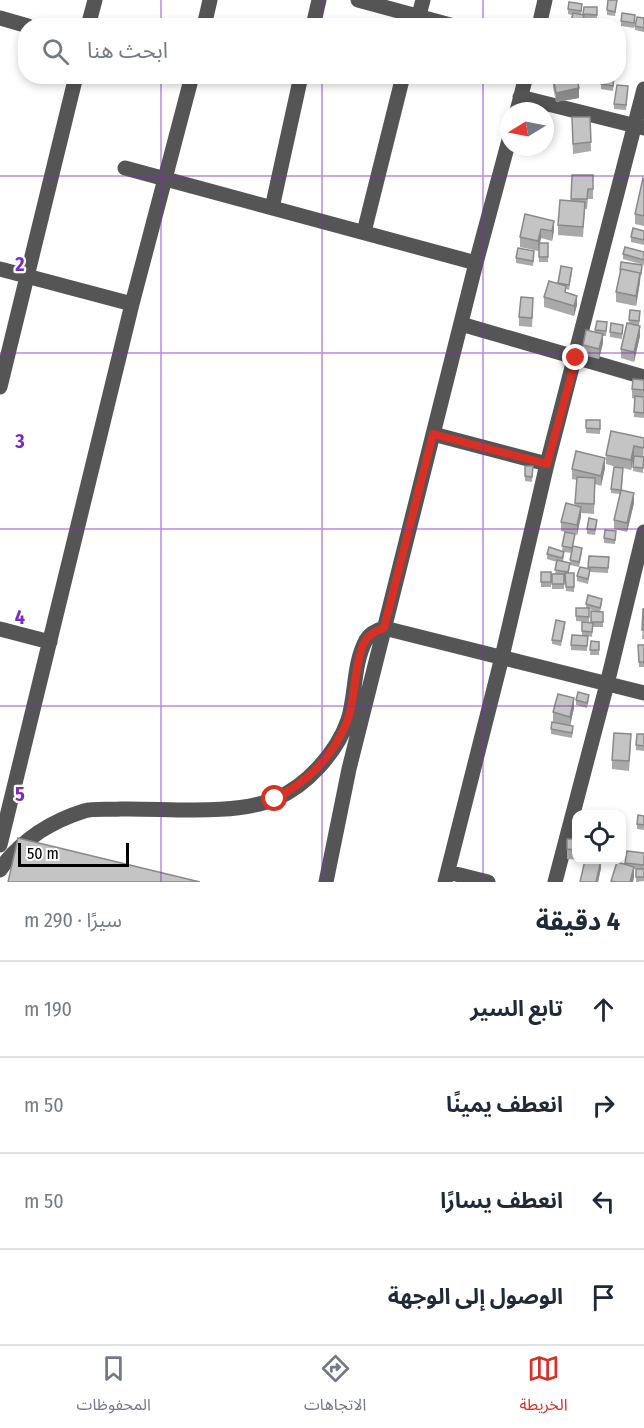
<!DOCTYPE html>
<html lang="ar">
<head>
<meta charset="utf-8">
<style>
	body { margin:0; font-family:"Fira Sans Condensed","Noto Sans Arabic",sans-serif; background:#f6f6f7; color:#1f2937; direction:rtl }
	.controls { position:absolute; right:18px; bottom:18px; display:grid; overflow:hidden; border-radius:12px; box-shadow:0 3px 9px #0003 }
	.controls button { width:54px; height:54px; display:grid; place-items:center; padding:0; border:0; border-bottom:2px solid #e0e1e3; background:#fff; color:#1f2937; font:30px sans-serif }
	.compass { position:absolute; left:500px; top:102px; width:54px; height:54px; border-radius:50%; background:#fff; box-shadow:0 3px 9px #0003; rotate:260deg }
	.scale { position:absolute; left:18px; bottom:15px; width:111px; box-sizing:border-box; padding-left:6px; border:3px solid #000; border-top:0; font-size:16px; line-height:21px; white-space:nowrap; color:#000; -webkit-text-stroke:4px #fff; paint-order:stroke }
	.stop { position:absolute; width:18px; height:18px; margin:-14px; border:4px solid #d93025; border-radius:50%; background:#fff }
	.stop.end { background:#d93025; border-color:#fff; box-shadow:0 2px 6px #0008 }
	.list { margin:0; padding:0; list-style:none }
	h2 { display:flex; justify-content:space-between; align-items:center; height:78px; margin:0; padding:0 24px; font-size:26px }
	h2 small { font-size:20px; font-weight:400; color:#747a83 }
	.list li { display:grid; grid-template-columns:39px 1fr auto; gap:18px; align-items:center; box-sizing:border-box; height:96px; padding:0 24px; border-top:2px solid #e0e1e3 }
	.list b { display:block; font-size:22px; white-space:nowrap }
	.list em { font-size:20px; font-style:normal; color:#747a83 }
	.icon { flex:none; width:33px; height:33px; fill:none; stroke:currentColor; stroke-width:2; stroke-linecap:round; stroke-linejoin:round }
	.map { position:relative; flex:none; width:644px; height:882px; overflow:hidden; direction:ltr }
	.search { position:absolute; background:#fff; box-shadow:0 3px 9px #0003; left:18px; right:18px; top:18px; height:66px; display:flex; align-items:center; gap:15px; box-sizing:border-box; padding:0 21px; border-radius:24px; color:#747a83; font-size:22px }
	.sheet { height:462px; background:#fff }
	nav { display:flex; justify-content:space-around; align-items:center; box-sizing:border-box; height:84px; border-top:2px solid #e0e1e3; background:#fff; font-size:16px; color:#747a83 }
	nav a { display:grid; justify-items:center; gap:3px }
	nav .on { color:#d93025 }
	.map>svg:first-child { display:block }
	.lines { fill:none; stroke-linecap:round; stroke-linejoin:round }
	.minor { stroke:#555; stroke-width:15 }
	.wall { fill:#a9a9a9; fill-rule:evenodd }
	.shaded-wall { fill:#898989 }
	.building { fill:#c4c4c4; stroke:#898989; stroke-width:1.5 }
	.route { stroke:#d93025; stroke-width:8 }
	.grid { fill:none; stroke:#7b2cbf; stroke-width:1.5; stroke-opacity:0.55 }
	.grid-label { font-size:20px; text-anchor:middle; font-weight:bold; fill:#7b2cbf; stroke:#fff; stroke-width:4.5; stroke-linejoin:round; paint-order:stroke }
</style>
</head>
<body>
<div class="map">
<svg width="644" height="882" viewBox="0 0 644 882">
	<rect width="100%" height="100%" fill="#fff"/>
	<g class="lines">
		<!-- minor -->
		<path class="minor" d="M358 0 454 26
			M0 18 28 26
			M88 26 95 0
			M204 26 210 0
			M313 26 319 0
			M416 26 423 0
			M539 26 545 0
			M520 97 644 128
			M517 111 526 76
			M125 168 476 263
			M272 208 301 76
			M364 232 403 76
			M0 269 132 304
			M461 324 644 377
			M0 387 76 76
			M433 434 547 464
			M0 629 50 642
			M0 845 132 304 192 76
			M0 870C10 854 23 843 39 832 53 823 68 816 84 811 95 808 109 810 121 809 167 808 233 816 275 799 307 786 337 752 348 720 356 695 353 664 366 640 370 633 377 630 384 628L644 693
			M448 872 488 882
			M326 882 349 769 476 263 509 140
			M445 882 502 657 547 464 644 89
			M555 882 607 684 644 532"/>
	</g>
	<!-- wall -->
	<path class="wall" d="M617 0 615 16 607 15V10Z
		M597 7V20L584 19 583 26H571L572 15 568 14V9H582L581 15H583V14Z
		M644 18V32L635 30V26Z
		M635 20 634 28 621 26V21Z
		M554 76H576L579 98 556 102 553 87V78Z
		M614 82 613 91 601 89V84Z
		M628 91 626 110 614 109V104Z
		M572 117H590L591 151 573 154Z
		M572 175H593V199H588L587 209H585L583 237 558 235V225L571 201Z
		M644 179V226L635 224V214Z
		M525 214 554 230 552 241 541 238 540 243H548V262H539V245L538 251 520 247V237Z
		M644 231V245L631 242V237Z
		M644 252V265L623 259V254Z
		M534 256 533 266 516 263V258Z
		M642 270 636 306 616 302V292Z
		M572 272 569 290 566 289V292L577 305 574 316 544 307V297L558 284Z
		M533 308 532 327 519 326V317Z
		M630 310 640 316 639 326 640 336 634 362 621 358V349L629 323Z
		M607 327 606 336H603V343L599 359 583 355V345L595 332V330Z
		M623 330 622 339 610 337V332Z
		M644 380V418L634 417 635 399 632 398V389Z
		M586 420H600V434L586 433Z
		M644 438 643 473 633 471 634 456 631 470 623 468 622 490 634 503 627 532 614 529V520L620 494 611 493V489L620 468 606 464V455Z
		M525 466H533L532 482 525 481Z
		M605 468 601 486 595 484 594 514 581 513 577 535 575 534 573 546 582 553 579 567 570 565 569 573H574V592L566 591V577L564 576V589H552V574H555L557 562 547 559V554L562 551 565 532 561 531V522L575 505 577 480 572 479V469ZM564 552 572 553 570 563 563 561 564 557Z
		M597 524 595 535 587 534V529Z
		M616 536 615 544 604 543V538Z
		M589 556 609 557 608 573 590 572 588 584 577 581V576L588 569Z
		M541 572H551V587H541Z
		M586 604H602L600 612H603V627H593L592 637 588 636 587 651 571 650V645L582 635V622L591 623 596 611 589 609V622L576 621V608H586Z
		M644 609V639H642Z
		M565 627 561 646 552 644V640Z
		M591 641 599 642V655H590Z
		M638 645H644V667H639Z
		M576 700H589L587 708 576 705Z
		M574 708 570 725 573 731 572 738 551 734V729L559 723 553 722V712Z
		M644 734V751L636 750V745Z
		M631 744 629 771 612 769V760Z
		M644 816V830L637 829V824Z
		M567 839H576V860H607V861H601V868L598 882H580L585 860 567 859Z
		M644 853V881L636 882V869H638H634V877L633 882H611V881L625 865V863Z"/>
	<!-- shaded-wall -->
	<path class="shaded-wall" d="M579 88V98L556 102V93Z
		M554 221V230L552 241V231Z
		M541 229V238L538 251V241Z
		M640 273V282L636 306V296Z
		M577 296V305L574 316V306Z
		M640 326V336L634 362V352Z
		M603 334V343L599 359V349Z
		M634 446V456L631 470V460Z
		M605 458V468L601 486V476Z
		M634 493V503L627 532V523Z
		M581 507V517L577 535V525Z
		M574 698V708L570 726V717Z
		M601 860V868L598 882H596Z
		M634 867V877L633 882H630Z"/>
	<!-- building -->
	<path class="building" d="M608 0H617L615 12 607 10Z
		M569 2 582 4 581 11 568 9Z
		M584 7H597V15L583 14Z
		M573 13 584 15 582 24 571 22Z
		M622 13 635 15 634 23 621 21Z
		M637 17 644 18V28L635 26Z
		M556 76H576L579 88 556 93 553 78Z
		M602 76 614 77 613 86 601 84Z
		M617 85 628 86 626 105 614 104Z
		M572 117H590L591 142 573 144Z
		M572 175H593V189H588L587 199H571Z
		M643 178 644 179V216L635 214Z
		M560 200 585 202 583 227 558 225Z
		M525 214 554 221 552 231 541 229 538 241 520 237Z
		M633 228 644 231V240L631 237Z
		M539 243H548V257H539Z
		M625 247 644 252V260L623 254Z
		M518 248 534 251 533 261 516 258Z
		M621 262 642 265 641 274H640V273L621 269 620 271Z
		M561 266 572 268 569 285 558 283Z
		M621 269 640 273 636 296 616 292Z
		M549 281 566 286 565 292 577 296 574 306 544 297Z
		M521 297 533 298 532 318 519 317Z
		M630 310 640 311 639 321 629 320Z
		M597 321 607 322 606 331 595 330Z
		M611 323 623 325 622 334 610 332Z
		M627 323 640 326 634 352 621 349Z
		M586 330 603 334 599 349 583 345Z
		M633 379 644 380V390L632 389Z
		M635 396 644 397V413L634 412Z
		M586 420H600V429L586 428Z
		M611 431 644 438V448L634 446 631 460 606 455Z
		M576 451 605 458 601 476 572 469Z
		M634 456 644 457 643 468 633 467Z
		M525 466H533L532 477 525 476Z
		M614 467 623 468 621 490 611 489Z
		M577 477 595 478 594 504 575 503Z
		M621 490 634 493 627 523 614 520Z
		M566 503 581 507 577 525 561 522Z
		M589 518 597 520 595 530 587 529Z
		M605 530 616 531 615 540 604 538Z
		M565 532 575 534 572 548 562 546Z
		M573 546 582 548 579 562 570 560Z
		M549 547 564 552 562 558 547 554Z
		M589 556 609 557 608 568 588 567Z
		M557 560 570 563 568 572 555 570Z
		M580 567 590 569 588 579 577 576Z
		M541 572H551V582H541Z
		M565 573H574V587H566Z
		M552 574H564V584H552Z
		M588 595 602 599 600 608 586 604Z
		M576 608H589V617L576 616Z
		M643 609H644V630H642Z
		M591 611 603 612V622H591Z
		M556 620 565 622 561 641 552 640Z
		M582 622 593 623 592 632 582 631Z
		M572 635 588 636 587 646 571 645Z
		M591 641 599 642V650H590Z
		M638 645H644V662H639Z
		M578 692 589 695 587 703 576 700Z
		M558 694 574 698 570 717 553 712Z
		M552 722 573 726 572 733 551 729Z
		M614 733 631 734 629 761 612 760Z
		M637 734H644V746L636 745Z
		M638 815 644 816V825L637 824Z
		M18 838 200 882H8Z
		M567 839H576V850L567 849Z
		M627 851 644 853V865L625 863Z
		M585 860H601L596 882H580Z
		M617 862 634 867 630 882H616L611 881Z
		M636 869H644V877H636Z"/>
	<g class="lines">
		<!-- route -->
		<path class="route" d="M275 799C309 780 331 759 347 722 356 701 354 652 368 637 373 632 378 630 384 628L433 434 547 464 576 358"/>
	</g>
	<!-- grid -->
	<path class="grid" d="M161 0V26M322 0V26M483 0V26M161 76V882M322 76V882M483 76V882M0 176H644M0 353H644M0 529H644M0 706H644"/>
	<g class="grid-label">
		<text x="20" y="271">2</text>
		<text x="20" y="448">3</text>
		<text x="20" y="624">4</text>
		<text x="20" y="801">5</text>
	</g>
</svg>
<div class="controls">
<button><svg class="icon" aria-label="locate" viewBox="0 0 24 24"><circle cx="12" cy="12" r="6"/><path d="M12 2v4M12 18v4M2 12h4M18 12h4"/></svg></button>
</div>
<svg class="compass" viewBox="-18 -18 36 36"><path d="M0-13l5 13h-10z" fill="#e53935"/><path d="M0 13l5-13h-10z" fill="#747a83"/></svg>
<div class="scale">50 m</div>
<div class="stop" style="left:275px;top:799px"></div>
<div class="stop end" style="left:576px;top:358px"></div>
<div class="search"><svg class="icon" aria-label="search" viewBox="0 0 24 24"><circle cx="10" cy="10" r="6"/><path d="M15 15l6 6"/></svg>ابحث هنا</div>
</div>
<section class="sheet">
<h2>4 دقيقة<small>سيرًا · 290 m</small></h2>
<ul class="list">
<li><svg class="icon" aria-label="ahead" viewBox="0 0 24 24"><path d="M12 20V5M6 11l6-6 6 6"/></svg><div><b>تابع السير</b></div><em>190 m</em></li>
<li><svg class="icon" aria-label="right" viewBox="0 0 24 24"><path d="M7 20v-9h11M14 6l5 5-5 5"/></svg><div><b>انعطف يمينًا</b></div><em>50 m</em></li>
<li><svg class="icon" aria-label="left" viewBox="0 0 24 24"><path d="M17 20v-9H6M10 6l-5 5 5 5"/></svg><div><b>انعطف يسارًا</b></div><em>50 m</em></li>
<li><svg class="icon" aria-label="arrive" viewBox="0 0 24 24"><path d="M6 21V4h12l-3 4 3 4H6"/></svg><div><b>الوصول إلى الوجهة</b></div></li>
</ul>
</section>
<nav>
<a class="on"><svg class="icon" aria-label="map" viewBox="0 0 24 24"><path d="M3 6l6-2 6 2 6-2v14l-6 2-6-2-6 2zM9 4v14M15 6v14"/></svg>الخريطة</a>
<a><svg class="icon" aria-label="directions" viewBox="0 0 24 24"><path d="M12 3l9 9-9 9-9-9zM9 14v-3h6M13 9l2 2-2 2"/></svg>الاتجاهات</a>
<a><svg class="icon" aria-label="saved" viewBox="0 0 24 24"><path d="M7 4h10v16l-5-4-5 4z"/></svg>المحفوظات</a>
</nav>
</body>
</html>
